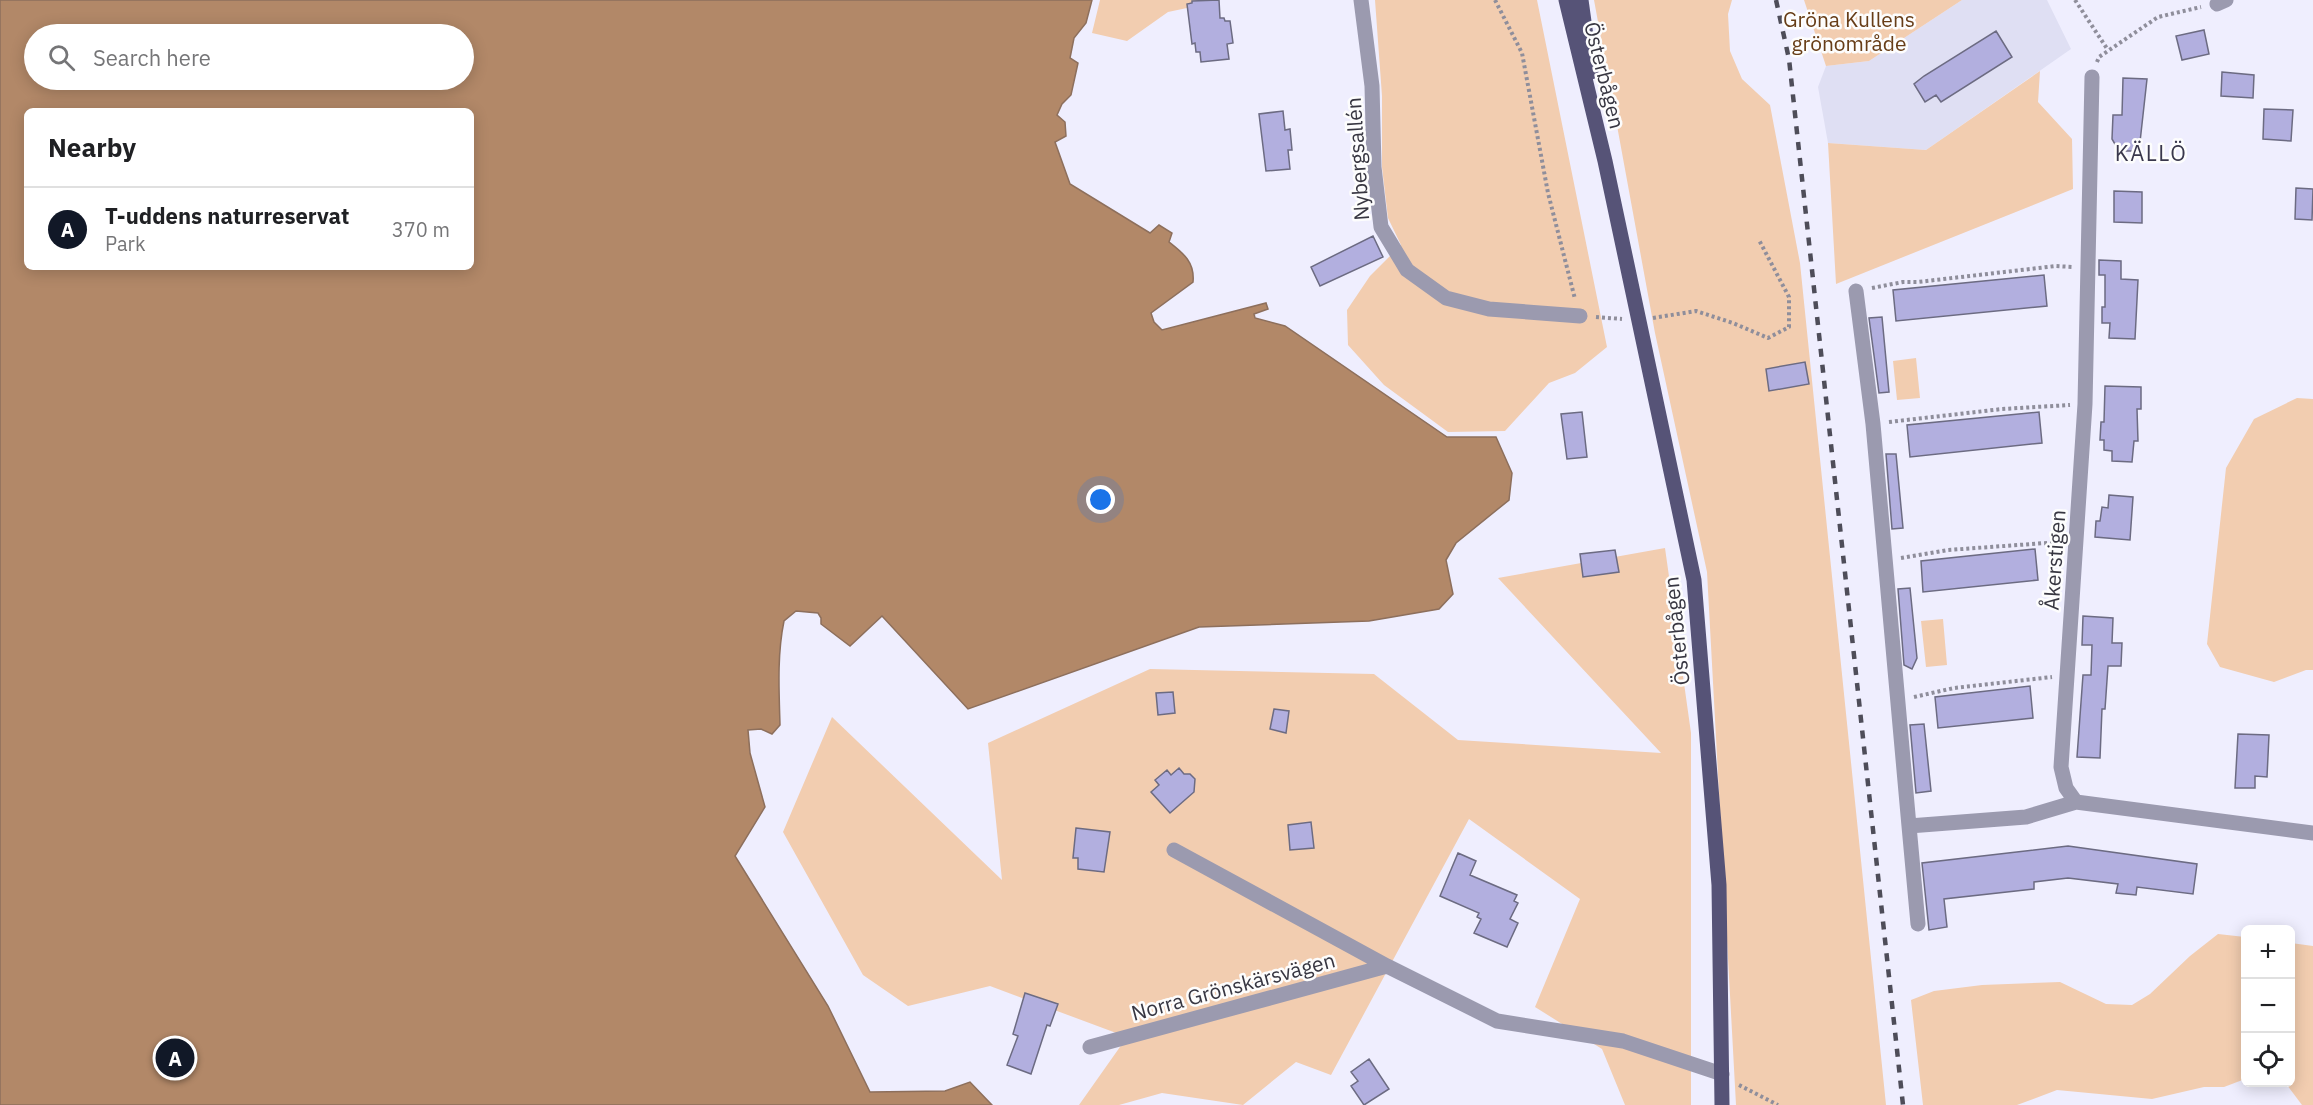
<!DOCTYPE html>
<html lang="en">
<head>
<meta charset="utf-8">
<style>
	body { margin:0; font-family:"IBM Plex Sans",sans-serif; background:#f6f6f6; color:#202124 }
	.controls { position:absolute; right:18px; bottom:18px; display:grid; overflow:hidden; border-radius:9px; box-shadow:0 3px 15px #0003 }
	.controls button { width:54px; height:54px; display:grid; place-items:center; padding:0; border:0; border-bottom:2px solid #e0e0e0; background:#fff; color:#202124; font:30px sans-serif }
	.you { position:absolute; left:1101px; top:500px; width:21px; height:21px; margin:-15px; border:4px solid #fff; border-radius:50%; background:#1a73e8; box-shadow:0 0 0 9px #1a73e833 }
	.badge { display:grid; place-items:center; width:39px; height:39px; border-radius:50%; background:#111827; color:#fff; font-size:20px; font-weight:700 }
	.pin { position:absolute; translate:-50% -50%; border:3px solid #fff; box-shadow:0 2px 6px #0006 }
	.list { margin:0; padding:0; list-style:none }
	h2 { display:flex; justify-content:space-between; align-items:center; height:78px; margin:0; padding:0 24px; font-size:26px }
	h2 small { font-size:20px; font-weight:400; color:#757577 }
	.list li { display:grid; grid-template-columns:39px 1fr auto; gap:18px; align-items:center; box-sizing:border-box; height:84px; padding:0 24px; border-top:2px solid #e0e0e0 }
	.list b { display:block; font-size:22px; white-space:nowrap }
	.list p { margin:0; font-size:20px; white-space:nowrap; color:#757577 }
	.list em { font-size:20px; font-style:normal; color:#757577 }
	.icon { flex:none; width:33px; height:33px; fill:none; stroke:currentColor; stroke-width:2; stroke-linecap:round; stroke-linejoin:round }
	.map { position:relative; flex:none; width:2313px; height:1105px; overflow:hidden }
	.search { position:absolute; background:#fff; box-shadow:0 3px 15px #0003; left:24px; top:24px; width:450px; height:66px; display:flex; align-items:center; gap:15px; box-sizing:border-box; padding:0 21px; border-radius:33px; color:#757577; font-size:22px }
	.panel { position:absolute; background:#fff; box-shadow:0 3px 15px #0003; left:24px; top:108px; width:450px; height:162px; border-radius:9px }
	.map>svg:first-child { display:block }
	.built { fill:#dfdff3 }
	.green { fill:#f2cdb0 }
	.water { fill:#b28868; stroke:#8d6f5c; stroke-width:1.5; fill-rule:evenodd }
	.building { fill:#b2afdf; stroke:#6c6b82; stroke-width:1.5 }
	.lines { fill:none; stroke-linecap:round; stroke-linejoin:round }
	.path { stroke:#8f8e9b; stroke-width:4; stroke-dasharray:3 3; stroke-linecap:butt }
	.minor { stroke:#9b9aaf; stroke-width:15 }
	.major { stroke:#565377; stroke-width:15 }
	.rail { stroke:#4e4d59; stroke-width:4.5; stroke-dasharray:8 8; stroke-linecap:butt }
	.labels { text-anchor:middle; dominant-baseline:central; stroke-width:5; stroke-linejoin:round; paint-order:stroke }
	.park-label { font-size:21px; fill:#673d17; stroke:#fdfdfd }
	.street-label { font-size:21px; fill:#373641; stroke:#fdfdfd }
	.neighbourhood-label { font-size:22px; letter-spacing:1.5px; fill:#39374c; stroke:#fdfdfd }
</style>
</head>
<body>
<div class="map">
<svg width="2313" height="1105" viewBox="0 0 2313 1105">
	<rect width="100%" height="100%" fill="#efeefe"/>
	<!-- built -->
	<path class="built" d="M1962 0H2047L2071 49 1926 150 1828 143 1818 87 1826 66 1869 61Z"/>
	<!-- green -->
	<path class="green" d="M1100 0H1214L1206 4 1168 12 1127 41 1092 33Z
		M1375 0H1537L1607 347 1575 373 1549 383 1505 431 1448 432 1384 385 1348 345 1347 310 1370 276 1401 245 1388 218 1382 167V96Z
		M1594 0H1732L1728 14 1730 51 1742 79 1770 105 1800 263 1886 1105H1736L1707 572 1655 333Z
		M1804 0H1962L1869 61 1826 66Z
		M2040 71 2038 102 2072 139 2073 189 1836 284 1828 143 1926 150Z
		M1916 358 1920 398 1897 400 1893 361Z
		M2297 398 2313 399V670H2306L2274 682 2220 667 2207 644 2226 468 2254 419Z
		M1665 548 1691 733V1105H1625L1602 1049 1535 1007 1580 899 1469 819 1331 1075 1296 1062 1243 1105 1162 1093 1119 1105H1079L1127 1037 990 986 908 1006 863 975 783 832 832 717 1002 880 988 743 1150 669 1374 674 1458 740 1661 753 1498 578Z
		M1943 619 1947 665 1926 667 1921 621Z
		M2218 934 2245 937V1079L2224 1087H2204L2152 1099 2057 1090 2017 1105H1923L1911 1000 1934 991 1982 985 2060 982 2106 1004 2132 1005 2150 994 2190 956Z
		M2291 943 2313 946V1105H2302L2287 1085 2281 1083 2290 1082Z"/>
	<!-- water -->
	<path class="water" d="M0 0H1092L1086 23 1074 38 1070 58 1078 63 1071 95 1062 104 1057 115 1065 122 1066 136 1055 142 1070 184 1150 233 1159 225 1172 233 1169 242C1183 253 1195 262 1193 282L1151 313 1154 322 1162 330 1266 303 1268 309 1254 314 1255 318 1285 326 1447 437H1496L1512 473 1509 500 1456 543 1446 560 1453 594 1439 609 1369 621 1199 627 968 709 882 616 850 646 821 624V618L818 613 796 611 784 621C777 655 779 690 780 725L772 734 761 729 748 730 750 753 765 807 735 856 828 1006 870 1092 945 1091 970 1082 992 1105H0ZM34 34H464V80H34ZM27 111H471V267H27Z"/>
	<!-- building -->
	<path class="building" d="M1219 0 1220 18H1224L1225 21H1230L1233 43 1227 44 1229 59 1201 62 1200 52H1196L1195 43 1192 44 1187 4 1192 3V1Z
		M2204 30 2209 54 2182 60 2176 36Z
		M1996 31 2012 57 1941 102 1936 95 1925 102 1914 84 1924 76Z
		M2222 72 2254 75 2253 98 2221 96Z
		M2123 78 2147 79 2139 151H2119L2112 139 2113 115H2122Z
		M2264 109 2293 110 2291 141 2263 139Z
		M1283 111 1285 130 1290 129 1292 150H1288L1290 169 1266 171 1259 114Z
		M2296 188 2313 189 2312 220 2295 219Z
		M2114 191 2142 192V223L2114 222Z
		M1373 236 1383 257 1320 286 1311 267Z
		M2099 260 2121 261V279L2138 280 2135 339 2109 338 2110 323H2102V307H2105V275H2099Z
		M2044 275 2047 306 1896 321 1893 290Z
		M1882 317 1889 392 1879 393 1869 318Z
		M1805 362 1809 384 1769 391 1766 369Z
		M2105 386 2141 387V409H2137L2138 441H2134L2132 462 2112 461V451L2104 450V440H2100L2101 422H2104Z
		M1582 412 1587 457 1567 459 1561 414Z
		M2039 412 2042 443 1910 457 1907 425Z
		M1886 454H1896L1903 528 1892 529Z
		M2109 495 2133 497 2130 540 2095 537 2096 521H2100L2102 507 2108 508Z
		M2035 549 2038 580 1923 592 1921 561Z
		M1615 550 1619 572 1583 577 1580 554Z
		M1910 588 1917 658 1912 669 1904 665 1898 589Z
		M2083 616 2113 618 2112 643H2122L2121 666H2108L2105 709H2102L2100 758 2077 757 2083 675H2091L2092 645H2082Z
		M2030 686 2033 718 1938 728 1935 697Z
		M1173 692 1175 713 1158 715 1156 693Z
		M1274 709 1289 711 1286 733 1270 729Z
		M1924 724 1931 791 1916 793 1910 725Z
		M2238 734 2269 735 2267 777 2255 776V788H2235Z
		M1179 768 1184 774H1190L1195 779 1194 792 1170 813 1151 792 1159 785 1155 780 1167 770 1171 775Z
		M1311 822 1314 848 1290 850 1288 825Z
		M1076 828 1110 832 1104 872 1078 869V858H1073Z
		M2068 846 2197 864 2193 894 2137 887 2136 895 2116 893 2118 884 2068 878 2034 882V889L1944 899 1947 927 1929 930 1922 863Z
		M1458 853 1476 861 1470 875 1517 895 1514 901 1518 903 1510 919 1518 923 1507 947 1474 933 1481 919 1477 917 1479 913 1440 896Z
		M1025 993 1058 1004 1050 1026 1047 1025 1031 1074 1007 1065 1018 1036 1013 1034Z
		M1369 1059 1389 1089 1364 1105 1351 1086 1358 1081 1351 1072Z"/>
	<g class="lines">
		<!-- path -->
		<path class="path" d="M1495 0 1522 53 1548 193 1575 299
			M2075 0 2108 50
			M2097 62 2099 57 2158 17 2201 7
			M1872 288 1903 282H1918L2056 266 2073 267
			M1596 317 1622 319
			M1653 318 1696 311 1733 323 1768 338 1789 327V297L1759 240
			M1889 422 2002 409 2070 405
			M1901 558 1948 550 2060 542
			M1914 697 1954 688 2052 677
			M1739 1085 1778 1105"/>
		<!-- minor -->
		<path class="minor" d="M1361 0 1372 86 1374 167 1381 227 1407 270 1446 298 1489 309 1580 316
			M2217 4 2226 0
			M2092 77 2085 404 2061 767 2066 788 2076 802 2313 833
			M1856 291 1873 424 1909 826
			M1174 850 1387 966 1497 1021 1623 1041 1722 1074
			M1918 924 1909 826 2026 817 2076 802
			M1090 1047 1387 966"/>
		<!-- major -->
		<path class="major" d="M1566 0 1605 161 1694 580 1719 885 1722 1105
			M1581 0 1591 72"/>
		<!-- rail -->
		<path class="rail" d="M1776 0 1789 59 1903 1105"/>
	</g>
	<g class="labels">
		<!-- park labels -->
		<g class="park-label">
			<text x="1849" y="19">Gröna Kullens<tspan x="1849" dy="24">grönområde</tspan></text>
		</g>
		<!-- street labels -->
		<g class="street-label">
			<text transform="translate(1605 75) rotate(76)">Österbågen</text>
			<text transform="translate(1357 159) rotate(-94)">Nybergsallén</text>
			<text transform="translate(2054 560) rotate(-86)">Åkerstigen</text>
			<text transform="translate(1676 631) rotate(-96)">Österbågen</text>
			<text transform="translate(1233 986) rotate(-15)">Norra Grönskärsvägen</text>
		</g>
		<!-- neighbourhood labels -->
		<g class="neighbourhood-label">
			<text x="2151" y="152">KÄLLÖ</text>
		</g>
	</g>
</svg>
<div class="controls">
<button>+</button>
<button>−</button>
<button><svg class="icon" aria-label="locate" viewBox="0 0 24 24"><circle cx="12" cy="12" r="6"/><path d="M12 2v4M12 18v4M2 12h4M18 12h4"/></svg></button>
</div>
<div class="you"></div>
<div class="pin badge" style="left:175px;top:1058px">A</div>
<div class="search"><svg class="icon" aria-label="search" viewBox="0 0 24 24"><circle cx="10" cy="10" r="6"/><path d="M15 15l6 6"/></svg>Search here</div>
<section class="panel">
<h2>Nearby<small></small></h2>
<ul class="list">
<li><span class="badge">A</span><div><b>T-uddens naturreservat</b><p>Park</p></div><em>370 m</em></li>
</ul>
</section>
</div>
</body>
</html>
